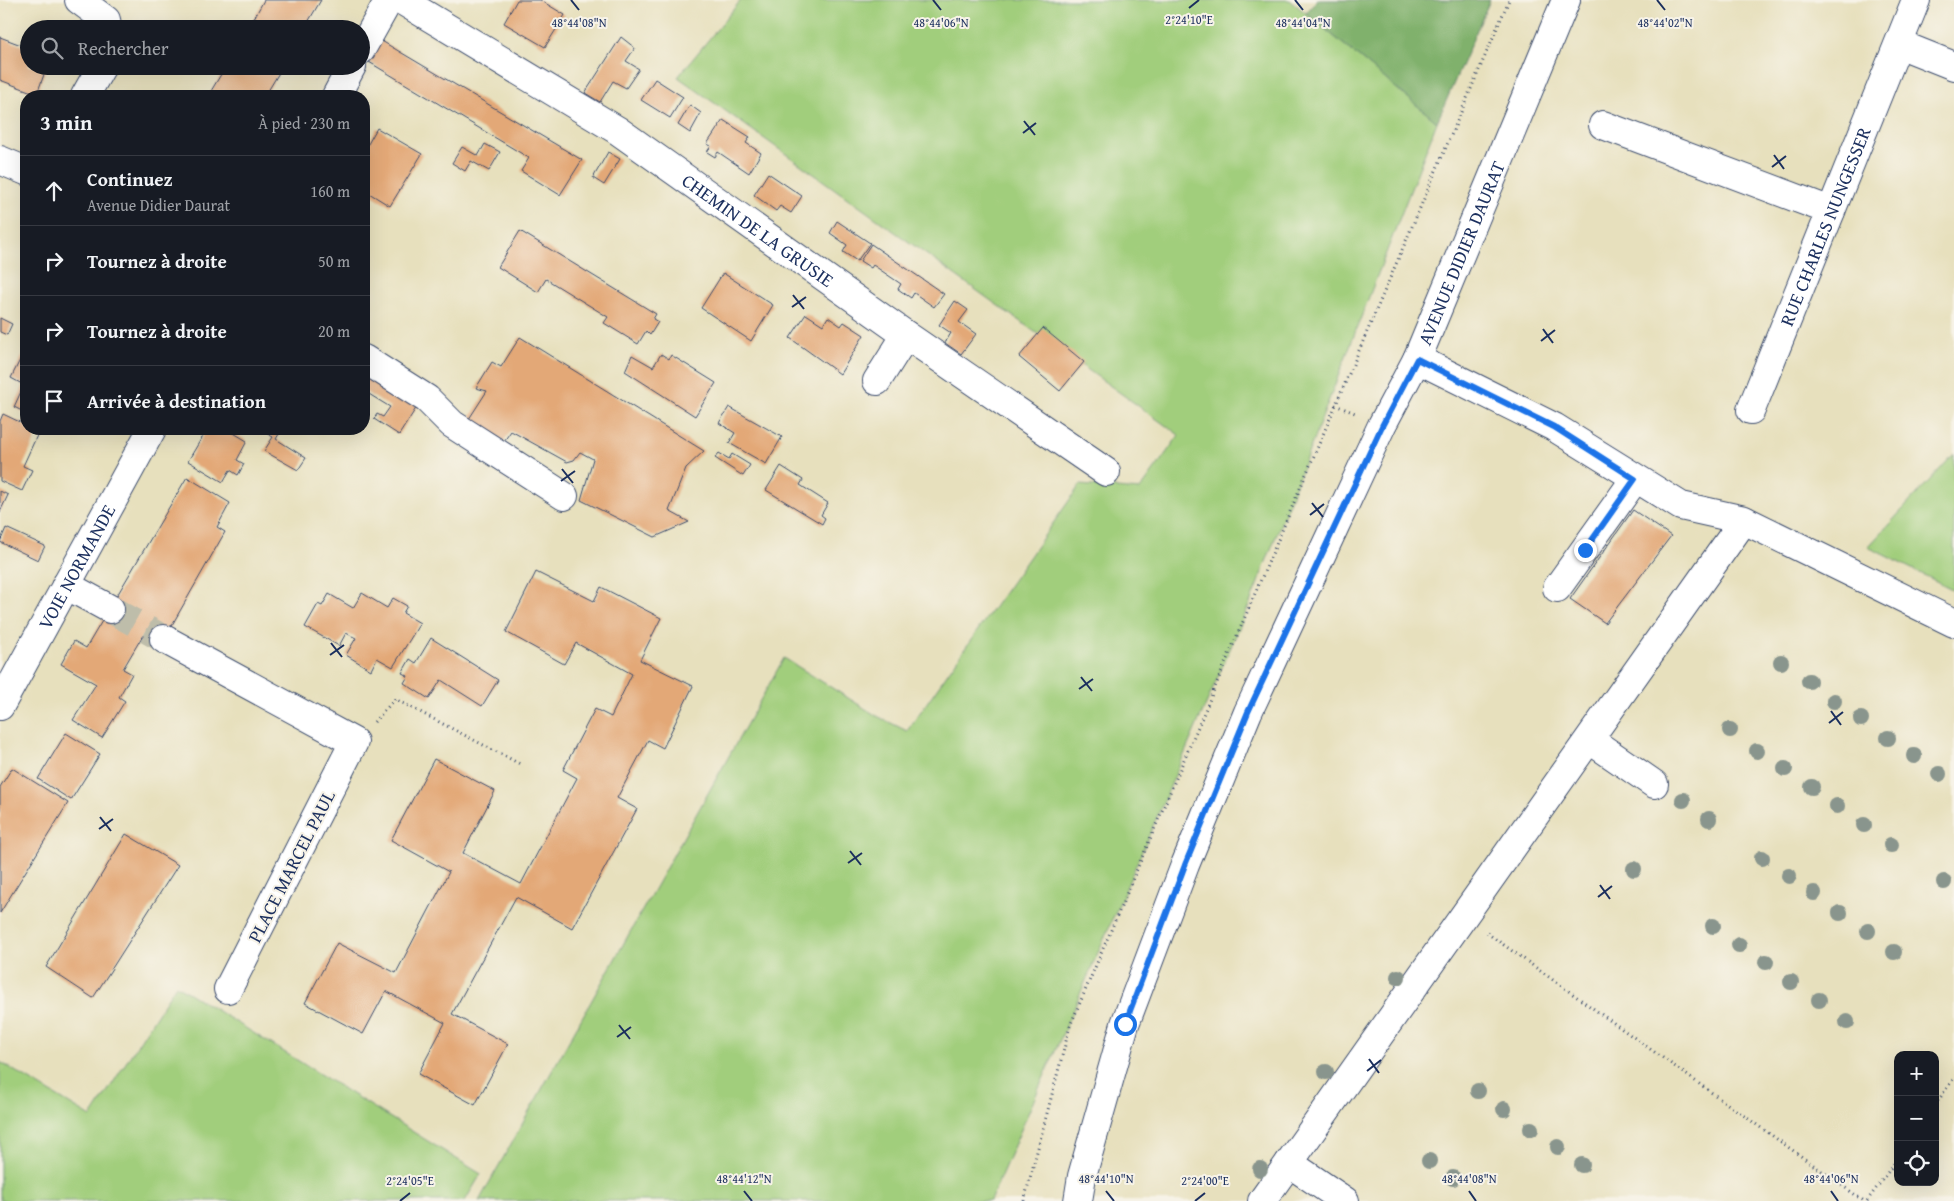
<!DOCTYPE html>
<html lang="fr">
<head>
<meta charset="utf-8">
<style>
	body { margin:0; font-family:"Gentium Book Plus",serif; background:#242831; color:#f1f3f6 }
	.controls { position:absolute; right:15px; bottom:15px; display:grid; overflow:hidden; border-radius:10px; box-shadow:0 5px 20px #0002 }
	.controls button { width:45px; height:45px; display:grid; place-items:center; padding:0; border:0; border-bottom:1px solid #363941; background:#171b24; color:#f1f3f6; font:25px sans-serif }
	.stop { position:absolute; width:15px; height:15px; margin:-11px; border:4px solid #1a73e8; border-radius:50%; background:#fff }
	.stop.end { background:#1a73e8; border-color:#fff; box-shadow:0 1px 5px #0008 }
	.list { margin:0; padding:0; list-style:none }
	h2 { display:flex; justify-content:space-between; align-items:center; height:65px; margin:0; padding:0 20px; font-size:21px }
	h2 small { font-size:16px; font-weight:400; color:#9ea1a6 }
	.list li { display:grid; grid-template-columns:32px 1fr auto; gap:15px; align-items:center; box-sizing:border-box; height:70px; padding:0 20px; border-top:1px solid #363941 }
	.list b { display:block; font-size:19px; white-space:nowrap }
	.list p { margin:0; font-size:16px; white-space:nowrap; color:#9ea1a6 }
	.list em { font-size:16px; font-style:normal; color:#9ea1a6 }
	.icon { flex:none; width:28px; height:28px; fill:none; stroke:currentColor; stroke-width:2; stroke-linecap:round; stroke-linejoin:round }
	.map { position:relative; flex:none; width:1954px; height:1201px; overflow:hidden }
	.search { position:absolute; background:#171b24; box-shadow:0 5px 20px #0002; left:20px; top:20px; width:350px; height:55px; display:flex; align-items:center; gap:12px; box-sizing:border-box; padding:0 18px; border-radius:28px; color:#9ea1a6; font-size:19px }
	.panel { position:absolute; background:#171b24; box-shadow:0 5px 20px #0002; left:20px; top:90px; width:350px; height:345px; border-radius:20px }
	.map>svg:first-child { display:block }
	.green { fill:#a1ce7c; stroke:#5e7e6d }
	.forest { fill:#80b16c; stroke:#4e7065 }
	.building { fill:#e3a877 }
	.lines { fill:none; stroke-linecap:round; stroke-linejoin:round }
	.minor-tunnel { stroke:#bebdaa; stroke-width:28; stroke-dasharray:28 14; stroke-linecap:butt }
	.minor-casing { stroke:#3a4a6c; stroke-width:30 }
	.major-casing { stroke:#3a4a6c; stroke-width:30 }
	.path { stroke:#3a4a6c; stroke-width:3; stroke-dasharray:1 4; stroke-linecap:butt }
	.minor { stroke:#fff; stroke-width:28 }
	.major { stroke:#fff; stroke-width:28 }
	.tree { fill:#89958d }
	.route { stroke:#1a73e8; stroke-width:6 }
	.ticks { fill:none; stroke:#1b2f5e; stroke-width:2 }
	.labels { text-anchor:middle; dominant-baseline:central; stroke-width:4; stroke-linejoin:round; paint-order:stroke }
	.street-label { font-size:19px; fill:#1b2f5e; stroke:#f7f3e8 }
	.ticks-label { font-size:12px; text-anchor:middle; fill:#1b2f5e; stroke:#f7f3e8; stroke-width:4; stroke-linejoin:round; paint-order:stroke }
</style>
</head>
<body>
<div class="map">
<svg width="1954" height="1201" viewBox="0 0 1954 1201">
	<rect width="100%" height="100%" fill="#f7f3e8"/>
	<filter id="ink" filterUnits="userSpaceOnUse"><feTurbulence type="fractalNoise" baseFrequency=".02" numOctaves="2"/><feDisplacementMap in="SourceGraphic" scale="10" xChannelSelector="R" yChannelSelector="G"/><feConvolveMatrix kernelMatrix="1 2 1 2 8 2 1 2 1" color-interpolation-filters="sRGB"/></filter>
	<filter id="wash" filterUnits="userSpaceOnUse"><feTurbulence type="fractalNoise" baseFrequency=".0096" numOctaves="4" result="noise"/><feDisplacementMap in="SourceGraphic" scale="20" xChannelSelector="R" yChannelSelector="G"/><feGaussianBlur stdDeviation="1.12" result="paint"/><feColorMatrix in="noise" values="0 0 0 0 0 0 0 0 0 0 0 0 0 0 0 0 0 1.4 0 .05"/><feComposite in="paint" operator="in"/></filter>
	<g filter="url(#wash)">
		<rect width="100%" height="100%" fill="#e7e0bd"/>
		<!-- green -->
		<path class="green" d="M741 0H1290L1437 122 1250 603 990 1201H479L784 658 877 716 907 731 1080 485 1140 490 1179 435 678 77Z
			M1954 454V590L1868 547Z
			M176 985 481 1174 465 1201H0V1062L91 1117Z"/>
		<!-- forest -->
		<path class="forest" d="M1317 0H1490L1437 122 1306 13Z"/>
		<g id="blocks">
			<!-- building -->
			<path class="building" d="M264 0H321L304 29H248Z
				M517 0H540L565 15 545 47 504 23Z
				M0 37 29 48V66H47L37 94 0 80Z
				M621 37 635 48 626 61 639 69 626 88 613 81 600 102 585 93Z
				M380 40 582 160 560 195 521 171 529 158 369 62Z
				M226 66H283L265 96H208Z
				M655 79 683 97 670 118 641 100Z
				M690 105 701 113 690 133 678 125Z
				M723 120 750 137 746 143 761 153 749 173 718 152 715 157 707 152 711 146 707 144Z
				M377 128 422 154 390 206 364 190V151Z
				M485 144 500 152 489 171 471 161 465 171 452 163 462 147 478 156Z
				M608 152 620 159 604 185 593 178Z
				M768 173 802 196 791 213 780 206 776 211 754 195Z
				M837 221 870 243 857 261 843 252 847 245 830 233Z
				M520 231 656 314 653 319 658 322 650 335 646 331 638 344 604 323 608 317 546 279 538 292 498 267Z
				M871 244 944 294 934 307 914 293 911 298 898 289 901 284 873 265 871 268 860 261Z
				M723 273 773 305 751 341 701 308Z
				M955 301 968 310 959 322 976 334 961 354 945 343 951 333 939 325Z
				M806 314 823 325 828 317 841 326 844 322 864 335 840 374 790 338Z
				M0 318 12 324 7 335 0 332Z
				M1043 328 1084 362 1060 391 1019 357Z
				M520 337 704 451 686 468 669 511 689 522 655 537 581 500 593 459 580 452 574 460 567 462 511 431 502 444 467 422 487 391 476 388 492 362 501 367Z
				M661 354 669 359 671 355 716 383 695 416 625 371 632 355 653 367Z
				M22 356 26 358V413L14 407 24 385 11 378Z
				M368 370 420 402 399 435 374 419 377 414 383 417 390 407 364 391V377Z
				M729 407 782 437 766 464 729 443 735 433 719 423Z
				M3 414 26 425V429L39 431 23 466 32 470 22 491 0 481V421Z
				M207 429H227L247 441 237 460 244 464 238 475 230 470 223 482 188 461Z
				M259 429H282L276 439 306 458 298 470 264 451 273 437Z
				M719 453 729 459 732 454 750 465 743 476 715 458Z
				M781 466 803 480 800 485 828 503 821 515 825 518 822 524 766 490Z
				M187 477 230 503 217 527 225 532 160 646 143 635 123 669 132 674 119 697 125 701 102 738 73 720 96 684 61 664 74 641 86 648Z
				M0 491 8 495 0 512Z
				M1633 510 1671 536 1605 623 1570 599Z
				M6 528 45 546 38 560 0 542Z
				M536 572 594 601 601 587 661 618 640 660 693 686 663 748 648 740 617 798 637 809 572 928 516 897 457 1005 452 1014 508 1044 475 1105 418 1074 445 1023 386 991 363 1034 305 1003 337 943 396 973 449 872 391 840 434 759 495 791 463 853 521 884 577 778 563 770 588 722 595 709 611 717 632 674 576 643 564 664 506 632Z
				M362 593 387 608 393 598 407 606 403 613 420 623 393 667 377 658 371 670 346 655 356 638 346 633 339 646 305 627 318 604 322 606 329 594 353 608Z
				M431 638 498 680 482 706 441 680 429 699 404 683 408 676 402 673 410 659 416 663Z
				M66 733 100 754 71 800 38 779Z
				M12 768 68 803 0 913V787Z
				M126 834 178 865 93 998 46 967Z"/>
		</g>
	</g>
	<g filter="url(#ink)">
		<use href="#blocks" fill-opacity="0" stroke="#3a4a6c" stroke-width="1"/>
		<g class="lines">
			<!-- minor-tunnel -->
			<path class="minor-tunnel" d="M110 609 164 639"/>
			<defs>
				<g id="minor">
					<path d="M79 0 106 20 108 29"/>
					<path id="s1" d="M401 0 617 130 906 335 1106 472"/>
					<path d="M1899 44 1954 66"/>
					<path d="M361 50 389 0"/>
					<path d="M85 96 102 66"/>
					<path d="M336 96 352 66"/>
					<path d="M1603 125 1831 211"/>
					<path d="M0 160 26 171"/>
					<path d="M364 359 427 399 452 424 564 496"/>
					<path d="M1417 359 1554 427 1681 506 1744 520 1954 623"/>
					<path d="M877 381 906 335"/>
					<path id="s2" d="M1751 410 1916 0"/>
					<path d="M66 585 110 609"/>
					<path d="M1557 588 1635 479"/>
					<path d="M164 639 354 742 228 989"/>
					<path id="s3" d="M0 706 152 429"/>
					<path d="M1590 740 1654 784"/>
					<path d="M1289 1163 1345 1201"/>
					<path d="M1262 1201 1744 520"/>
				</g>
				<g id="major">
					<path id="s4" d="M1078 1201 1082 1176 1125 1024 1185 865 1248 712 1382 425 1417 359 1566 0"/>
				</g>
			</defs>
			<!-- minor casing -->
			<use href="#minor" class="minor-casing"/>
			<!-- major casing -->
			<use href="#major" class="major-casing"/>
			<!-- path -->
			<path class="path" d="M1335 405 1355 413
				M374 722 395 699 520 764
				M1487 933 1864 1201
				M1935 1105 1954 1078
				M1024 1201 1070 1026 1509 0
				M1867 1201 1898 1158"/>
			<!-- minor -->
			<use href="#minor" class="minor"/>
			<!-- major -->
			<use href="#major" class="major"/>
		</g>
		<!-- trees -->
		<g class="tree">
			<circle cx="1781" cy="662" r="8"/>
			<circle cx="1809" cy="681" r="8"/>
			<circle cx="1834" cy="701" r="8"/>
			<circle cx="1861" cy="719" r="8"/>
			<circle cx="1730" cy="730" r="8"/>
			<circle cx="1888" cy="738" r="8"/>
			<circle cx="1757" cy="751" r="8"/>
			<circle cx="1914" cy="756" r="8"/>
			<circle cx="1785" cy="769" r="8"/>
			<circle cx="1939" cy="774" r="8"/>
			<circle cx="1812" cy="787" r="8"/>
			<circle cx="1683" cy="800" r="8"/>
			<circle cx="1837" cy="806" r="8"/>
			<circle cx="1709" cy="819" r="8"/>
			<circle cx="1864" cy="825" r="8"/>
			<circle cx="1891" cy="845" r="8"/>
			<circle cx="1762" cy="858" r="8"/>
			<circle cx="1634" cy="869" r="8"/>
			<circle cx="1789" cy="876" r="8"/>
			<circle cx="1944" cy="882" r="8"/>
			<circle cx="1814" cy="893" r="8"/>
			<circle cx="1840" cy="913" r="8"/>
			<circle cx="1713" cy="926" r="8"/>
			<circle cx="1868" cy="931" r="8"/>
			<circle cx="1739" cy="945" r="8"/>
			<circle cx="1894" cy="952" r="8"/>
			<circle cx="1766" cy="962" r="8"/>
			<circle cx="1398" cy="977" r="8"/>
			<circle cx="1791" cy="982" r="8"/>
			<circle cx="1819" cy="1000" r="8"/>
			<circle cx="1847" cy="1022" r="8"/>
			<circle cx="1326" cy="1072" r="8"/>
			<circle cx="1478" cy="1091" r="8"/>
			<circle cx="1504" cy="1109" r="8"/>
			<circle cx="1531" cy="1129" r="8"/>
			<circle cx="1558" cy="1147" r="8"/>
			<circle cx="1429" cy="1161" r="8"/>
			<circle cx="1582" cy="1165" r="8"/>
			<circle cx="1260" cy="1169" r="8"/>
			<circle cx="1453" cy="1178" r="8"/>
		</g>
	</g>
	<g class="lines" filter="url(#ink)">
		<!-- route -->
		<path class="route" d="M1125 1024 1185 865 1248 712 1382 426 1417 359 1554 427 1635 479 1585 550"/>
	</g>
	<!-- ticks -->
	<path class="ticks" d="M571 0 579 10M933 0 941 10M1295 0 1303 10M1657 0 1665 10M1189 8 1199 0M1024 121 1035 135M1023 133 1036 123M1774 155 1784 169M1772 167 1786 156M793 295 804 309M792 307 806 297M1543 329 1553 343M1541 341 1555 330M562 469 573 483M561 481 575 471M1312 503 1323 517M1310 515 1324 504M331 643 342 657M330 655 344 645M1081 677 1092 691M1079 689 1093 679M1831 711 1841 725M1829 723 1843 712M100 817 111 831M99 829 113 819M850 851 861 865M848 863 862 853M1600 885 1610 899M1598 897 1612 886M619 1025 630 1039M617 1037 631 1027M1369 1059 1379 1073M1367 1071 1381 1060M744 1191 752 1201M1106 1191 1114 1201M1469 1191 1476 1201M1831 1191 1838 1201M400 1201 410 1193M1195 1201 1205 1193"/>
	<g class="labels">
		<!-- street labels -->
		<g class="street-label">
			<text stroke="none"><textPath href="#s2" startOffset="198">RUE CHARLES NUNGESSER</textPath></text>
			<text stroke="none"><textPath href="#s1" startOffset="425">CHEMIN DE LA GRUSIE</textPath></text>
			<text stroke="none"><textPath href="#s4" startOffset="1025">AVENUE DIDIER DAURAT</textPath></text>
			<text stroke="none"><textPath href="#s3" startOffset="159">VOIE NORMANDE</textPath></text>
			<text transform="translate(291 866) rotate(-63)">PLACE MARCEL PAUL</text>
		</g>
	</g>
	<g class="ticks-label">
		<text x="1189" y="24">2°24'10"E</text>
		<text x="579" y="27">48°44'08"N</text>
		<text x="941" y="27">48°44'06"N</text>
		<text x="1303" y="27">48°44'04"N</text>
		<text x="1665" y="27">48°44'02"N</text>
		<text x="744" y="1183">48°44'12"N</text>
		<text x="1106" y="1183">48°44'10"N</text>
		<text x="1469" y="1183">48°44'08"N</text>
		<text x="1831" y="1183">48°44'06"N</text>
		<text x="410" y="1185">2°24'05"E</text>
		<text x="1205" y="1185">2°24'00"E</text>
	</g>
</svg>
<div class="controls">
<button>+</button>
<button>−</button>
<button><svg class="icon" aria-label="locate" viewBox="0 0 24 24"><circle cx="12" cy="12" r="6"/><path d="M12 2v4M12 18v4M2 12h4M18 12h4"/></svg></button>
</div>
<div class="stop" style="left:1125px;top:1024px"></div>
<div class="stop end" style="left:1585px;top:550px"></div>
<div class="search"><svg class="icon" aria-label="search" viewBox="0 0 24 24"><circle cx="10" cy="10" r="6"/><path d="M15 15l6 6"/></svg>Rechercher</div>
<section class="panel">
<h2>3 min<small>À pied · 230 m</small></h2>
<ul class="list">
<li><svg class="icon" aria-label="ahead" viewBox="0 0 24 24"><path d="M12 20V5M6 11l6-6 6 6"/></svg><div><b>Continuez</b><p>Avenue Didier Daurat</p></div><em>160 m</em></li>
<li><svg class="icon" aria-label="right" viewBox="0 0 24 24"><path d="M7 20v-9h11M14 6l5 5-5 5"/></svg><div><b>Tournez à droite</b></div><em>50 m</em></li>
<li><svg class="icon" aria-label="right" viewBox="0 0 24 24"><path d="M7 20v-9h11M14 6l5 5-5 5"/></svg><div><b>Tournez à droite</b></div><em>20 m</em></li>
<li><svg class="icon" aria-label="arrive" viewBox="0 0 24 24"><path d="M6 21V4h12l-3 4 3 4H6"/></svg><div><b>Arrivée à destination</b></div></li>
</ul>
</section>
</div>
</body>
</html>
